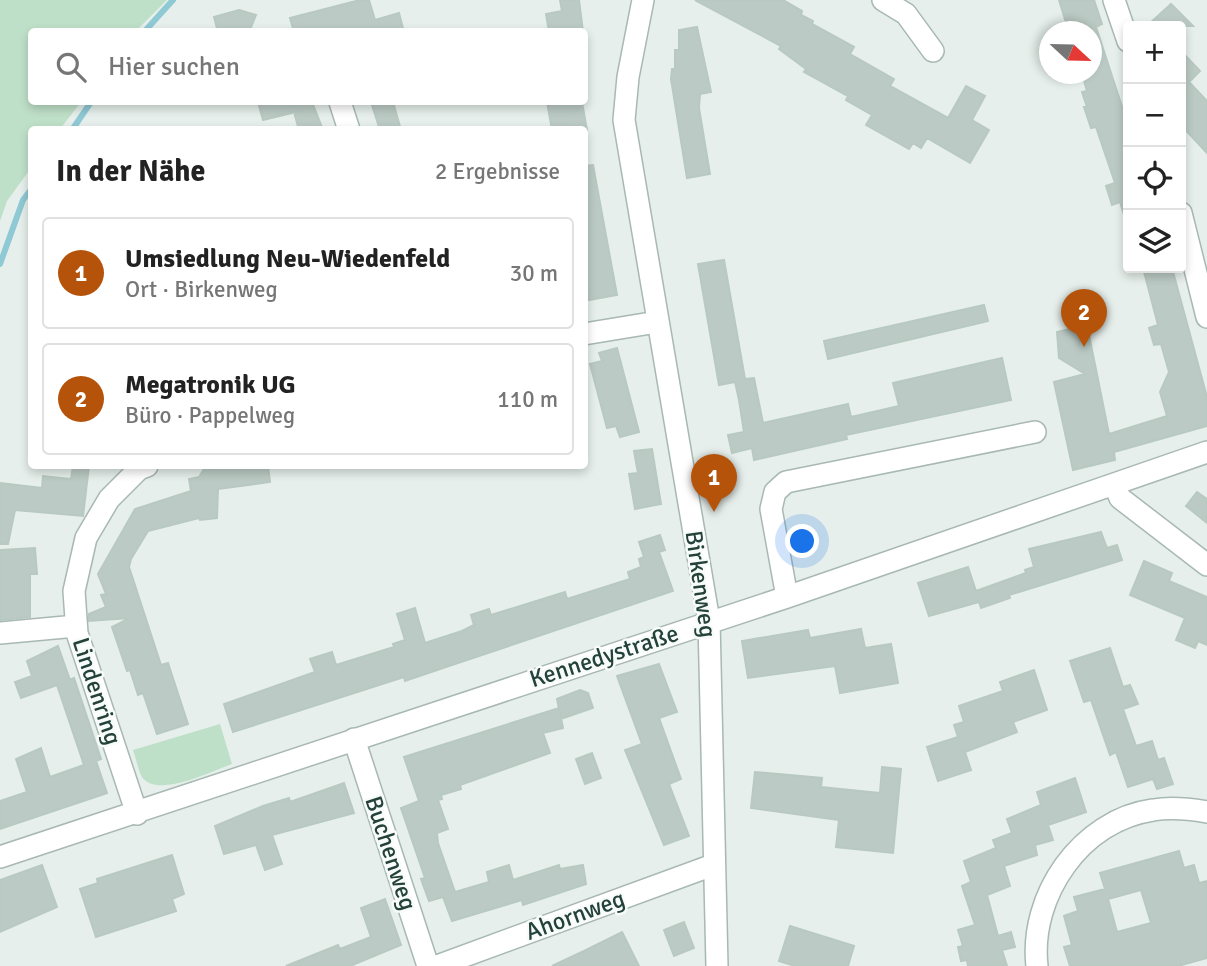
<!DOCTYPE html>
<html lang="de">
<head>
<meta charset="utf-8">
<style>
	body { margin:0; font-family:Signika,sans-serif; background:#f2f2f2; color:#222 }
	.controls { position:absolute; right:21px; top:21px; display:grid; overflow:hidden; border-radius:7px; box-shadow:0 4px 10px #0003 }
	.controls button { width:63px; height:63px; display:grid; place-items:center; padding:0; border:0; border-bottom:2px solid #e0e0e0; background:#fff; color:#222; font:35px sans-serif }
	.compass { position:absolute; left:1039px; top:21px; width:63px; height:63px; border-radius:50%; background:#fff; box-shadow:0 4px 10px #0003; rotate:112deg }
	.you { position:absolute; left:803px; top:542px; width:24px; height:24px; margin:-18px; border:5px solid #fff; border-radius:50%; background:#1a73e8; box-shadow:0 0 0 10px #1a73e833 }
	.badge { display:grid; place-items:center; width:46px; height:46px; border-radius:50%; background:#b45309; color:#fff; font-size:23px; font-weight:700 }
	.pin { position:absolute; translate:-50% -58px; filter:drop-shadow(0 2px 4px #0008) }
	.pin::after { content:''; position:absolute; top:37px; width:24px; height:21px; background:inherit; clip-path:polygon(0 0,100% 0,50% 100%) }
	.list { margin:0; padding:0; list-style:none }
	h2 { display:flex; justify-content:space-between; align-items:center; height:91px; margin:0; padding:0 28px; font-size:30px }
	h2 small { font-size:23px; font-weight:400; color:#767676 }
	.list li { display:grid; grid-template-columns:46px 1fr auto; gap:21px; align-items:center; box-sizing:border-box; height:112px; margin:0 14px 14px; padding:0 14px; border:2px solid #e0e0e0; border-radius:7px }
	.list b { display:block; font-size:26px; white-space:nowrap }
	.list p { margin:0; font-size:23px; white-space:nowrap; color:#767676 }
	.list em { font-size:23px; font-style:normal; color:#767676 }
	.icon { flex:none; width:38px; height:38px; fill:none; stroke:currentColor; stroke-width:2; stroke-linecap:round; stroke-linejoin:round }
	.map { position:relative; flex:none; width:1207px; height:966px; overflow:hidden }
	.search { position:absolute; background:#fff; box-shadow:0 4px 10px #0003; left:28px; top:28px; width:560px; height:77px; display:flex; align-items:center; gap:18px; box-sizing:border-box; padding:0 24px; border-radius:7px; color:#767676; font-size:26px }
	.panel { position:absolute; background:#fff; box-shadow:0 4px 10px #0003; left:28px; top:126px; width:560px; height:343px; border-radius:7px }
	.map>svg:first-child { display:block }
	.green { fill:#bfe0c8 }
	.lines { fill:none; stroke-linecap:round; stroke-linejoin:round }
	.stream { stroke:#8ec9d4; stroke-width:6 }
	.building { fill:#bbcac4; stroke:#b8c9c2; stroke-width:2; fill-rule:evenodd }
	.minor-casing { stroke:#a8b8b2; stroke-width:24 }
	.minor { stroke:#fff; stroke-width:21 }
	.labels { text-anchor:middle; dominant-baseline:central; stroke-width:5; stroke-linejoin:round; paint-order:stroke }
	.street-label { font-size:24px; fill:#24423a; stroke:#f7fbf9 }
</style>
</head>
<body>
<div class="map">
<svg width="1207" height="966" viewBox="0 0 1207 966">
	<rect width="100%" height="100%" fill="#e6efeb"/>
	<!-- green -->
	<path class="green" d="M0 0H167L136 31 32 32V102H81L60 129 32 130 31 168 7 201 0 221Z
		M220 724 232 764C212 771 157 799 142 777 138 770 136 758 133 750Z"/>
	<g class="lines">
		<!-- stream -->
		<path class="stream" d="M144 32 173 0
			M72 130 91 102
			M0 264 23 200 32 188"/>
	</g>
	<!-- building -->
	<path class="building" d="M360 0H369L375 20 399 13 404 32H294L290 18Z
		M560 0H579L583 32H549L546 14 562 11Z
		M695 0H783L802 11 801 15 813 21 812 24 854 47 850 54 894 79 890 86 948 118 966 86 985 96 972 120 989 130 970 163 927 138 921 148 913 143 909 149 866 125 872 115 846 100 848 96 804 72 806 69 779 49 781 46Z
		M1059 0H1094L1102 24 1096 27 1128 125V214L1124 215 1120 202 1112 205 1106 186 1115 183 1096 127 1091 128 1084 107H1087L1082 92 1087 91 1082 74H1091V32H1069Z
		M1171 4 1193 26H1147Z
		M239 10 256 15 249 32H218L214 17Z
		M697 27 711 92 700 94 699 108 710 174 687 178 671 79 672 69H675V50H679V30Z
		M1181 51 1200 71 1189 82 1207 101V153L1181 125Z
		M258 102H312L323 130H299L294 112 304 110 263 120Z
		M371 102H393L401 130H380Z
		M547 102H582L587 130H552Z
		M593 165 617 295 589 300 584 275V166Z
		M724 260 745 379 754 378 763 423 848 404 851 417 899 406 893 383 1002 358 1011 400 846 435 847 439 754 460 752 448 732 453 728 435 744 432 739 400 735 382 719 385 698 264Z
		M1143 268H1172L1207 397V426L1114 452 1115 460 1073 470 1054 382 1085 374 1059 358 1057 332 1087 325 1109 434 1167 416 1160 392 1169 372 1161 344 1154 345 1149 328 1158 325Z
		M984 305 988 321 828 359 824 341Z
		M617 348 639 432 620 437 616 426 607 428 590 364 602 361 599 353Z
		M652 449 661 504 635 509 629 474 638 473 634 451Z
		M73 466H89L83 516 15 510 8 544H0V483L42 488 43 476 71 479Z
		M239 466H268L270 482 218 489 217 518 200 520 199 518 148 531 131 559 129 567 161 665 168 663 188 724 157 734 143 693 138 695 130 670 127 671 112 627 130 618 89 621V614L106 607 101 595 106 594 98 574 135 509 191 491 189 479 199 477 204 469Z
		M1197 492 1207 499V523L1186 506Z
		M1101 532 1107 548 1117 545 1122 560 1009 595 1010 598 981 608 979 602 929 616 918 583 968 567 976 591 1026 573 1025 570 1034 567 1029 549Z
		M660 535 665 550 659 552 673 591 446 667 405 681 404 677 233 732 224 704 315 672 310 659 332 652 336 665 394 647 393 644 405 640 397 614 415 608 425 643 462 631 474 625 471 615 489 609 491 615 565 592 567 599 630 579 628 572 641 567 639 559 644 557 639 542Z
		M35 548 37 574H30V617L0 620V550Z
		M1144 561 1172 573 1169 581 1207 597V645L1198 641 1195 648 1176 640 1185 618 1130 595Z
		M861 629 865 648 891 644 898 683 840 693 835 666 748 678 742 641 808 630 810 638Z
		M58 646 70 680 74 678 101 759 96 761 107 793 0 829V801L27 792 16 759 41 748 50 777 84 765 57 685 21 698 15 682 32 676 27 661Z
		M1110 648 1123 687 1130 685 1138 704 1123 709 1136 746 1152 741 1158 760 1164 758 1173 784 1157 789 1153 779 1128 787 1116 752 1110 755 1091 700 1084 702 1070 661Z
		M659 664 677 712 659 718 681 779 669 784 689 836 664 845 625 750 642 744 617 676Z
		M1034 670 1047 710 1013 722 1017 732 965 752 971 770 938 781 927 747 958 737 954 725 964 722 959 706 1003 691 1000 682Z
		M580 690 588 693 593 708 561 719 557 699Z
		M559 708 563 728 543 733 550 753 460 785 461 789 441 795 442 799 438 800 448 829 437 833 438 843 455 892 489 882 487 872 509 865 513 880 559 865 560 869 583 865 586 884 523 905 522 900 452 921 443 897 429 901 421 879 425 878 401 808 419 801 404 757Z
		M592 753 601 778 585 784 576 759Z
		M882 767 901 769 893 853 836 847 839 820 751 808 755 772 822 778 821 787 880 793Z
		M1075 778 1086 812 1048 825 1053 840 1035 845 1037 855 1004 866 1010 886 987 895 998 936 1011 932 1015 947 1002 950 1007 966H968L967 960 961 961 958 947 963 946 958 930 975 925 962 886 971 882 964 861 996 848 993 840 1012 833 1007 819 1041 805 1037 792Z
		M344 783 354 813 272 835 282 864 265 870 256 845 224 854 215 826 263 806 289 798 290 802Z
		M1179 851 1184 868 1194 865 1199 883 1207 881V958L1178 966H1070L1064 947 1072 945 1064 916 1078 911 1074 897 1105 889 1100 873ZM1141 890 1151 923 1117 932 1108 899Z
		M172 855 184 894 172 899 176 911 96 937 80 889 98 883 97 879Z
		M42 865 57 907 0 932V880Z
		M385 899 401 945 350 966H286L338 945 340 949 371 937 361 908Z
		M684 922 694 948 674 956 664 930Z
		M790 926 854 946 848 966H795L779 961Z
		M622 932 639 966H552L584 951Z"/>
	<g class="lines">
		<defs>
			<path id="minor" d="M643 0 628 77 624 120 709 621 717 966
				M883 0 906 14 933 51
				M1114 0 1128 41
				M340 102 349 130
				M1181 213 1207 317
				M584 334 657 322
				M1115 486 1120 498 1207 565
				M787 597 771 509 775 492 786 482 1035 432
				M0 633 76 626
				M354 739 428 966
				M137 814 77 633 74 591 86 538 109 499 139 469 147 466
				M0 857 787 597 1207 452
				M437 966 713 865
				M1037 966C1029 896 1081 820 1153 810 1171 807 1190 809 1207 812"/>
		</defs>
		<!-- minor casing -->
		<use href="#minor" class="minor-casing"/>
		<!-- minor -->
		<use href="#minor" class="minor"/>
	</g>
	<g class="labels">
		<!-- street labels -->
		<g class="street-label">
			<text transform="translate(701 584) rotate(82)">Birkenweg</text>
			<text transform="translate(604 656) rotate(-18)">Kennedystraße</text>
			<text transform="translate(97 691) rotate(72)">Lindenring</text>
			<text transform="translate(391 853) rotate(72)">Buchenweg</text>
			<text transform="translate(575 915) rotate(-20)">Ahornweg</text>
		</g>
	</g>
</svg>
<div class="controls">
<button>+</button>
<button>−</button>
<button><svg class="icon" aria-label="locate" viewBox="0 0 24 24"><circle cx="12" cy="12" r="6"/><path d="M12 2v4M12 18v4M2 12h4M18 12h4"/></svg></button>
<button><svg class="icon" aria-label="layers" viewBox="0 0 24 24"><path d="M12 4l9 5-9 5-9-5zM3 14l9 5 9-5"/></svg></button>
</div>
<svg class="compass" viewBox="-18 -18 36 36"><path d="M0-13l5 13h-10z" fill="#e53935"/><path d="M0 13l5-13h-10z" fill="#767676"/></svg>
<div class="you"></div>
<div class="pin badge" style="left:714px;top:512px">1</div>
<div class="pin badge" style="left:1084px;top:347px">2</div>
<div class="search"><svg class="icon" aria-label="search" viewBox="0 0 24 24"><circle cx="10" cy="10" r="6"/><path d="M15 15l6 6"/></svg>Hier suchen</div>
<section class="panel">
<h2>In der Nähe<small>2 Ergebnisse</small></h2>
<ul class="list">
<li><span class="badge">1</span><div><b>Umsiedlung Neu-Wiedenfeld</b><p>Ort · Birkenweg</p></div><em>30 m</em></li>
<li><span class="badge">2</span><div><b>Megatronik UG</b><p>Büro · Pappelweg</p></div><em>110 m</em></li>
</ul>
</section>
</div>
</body>
</html>
